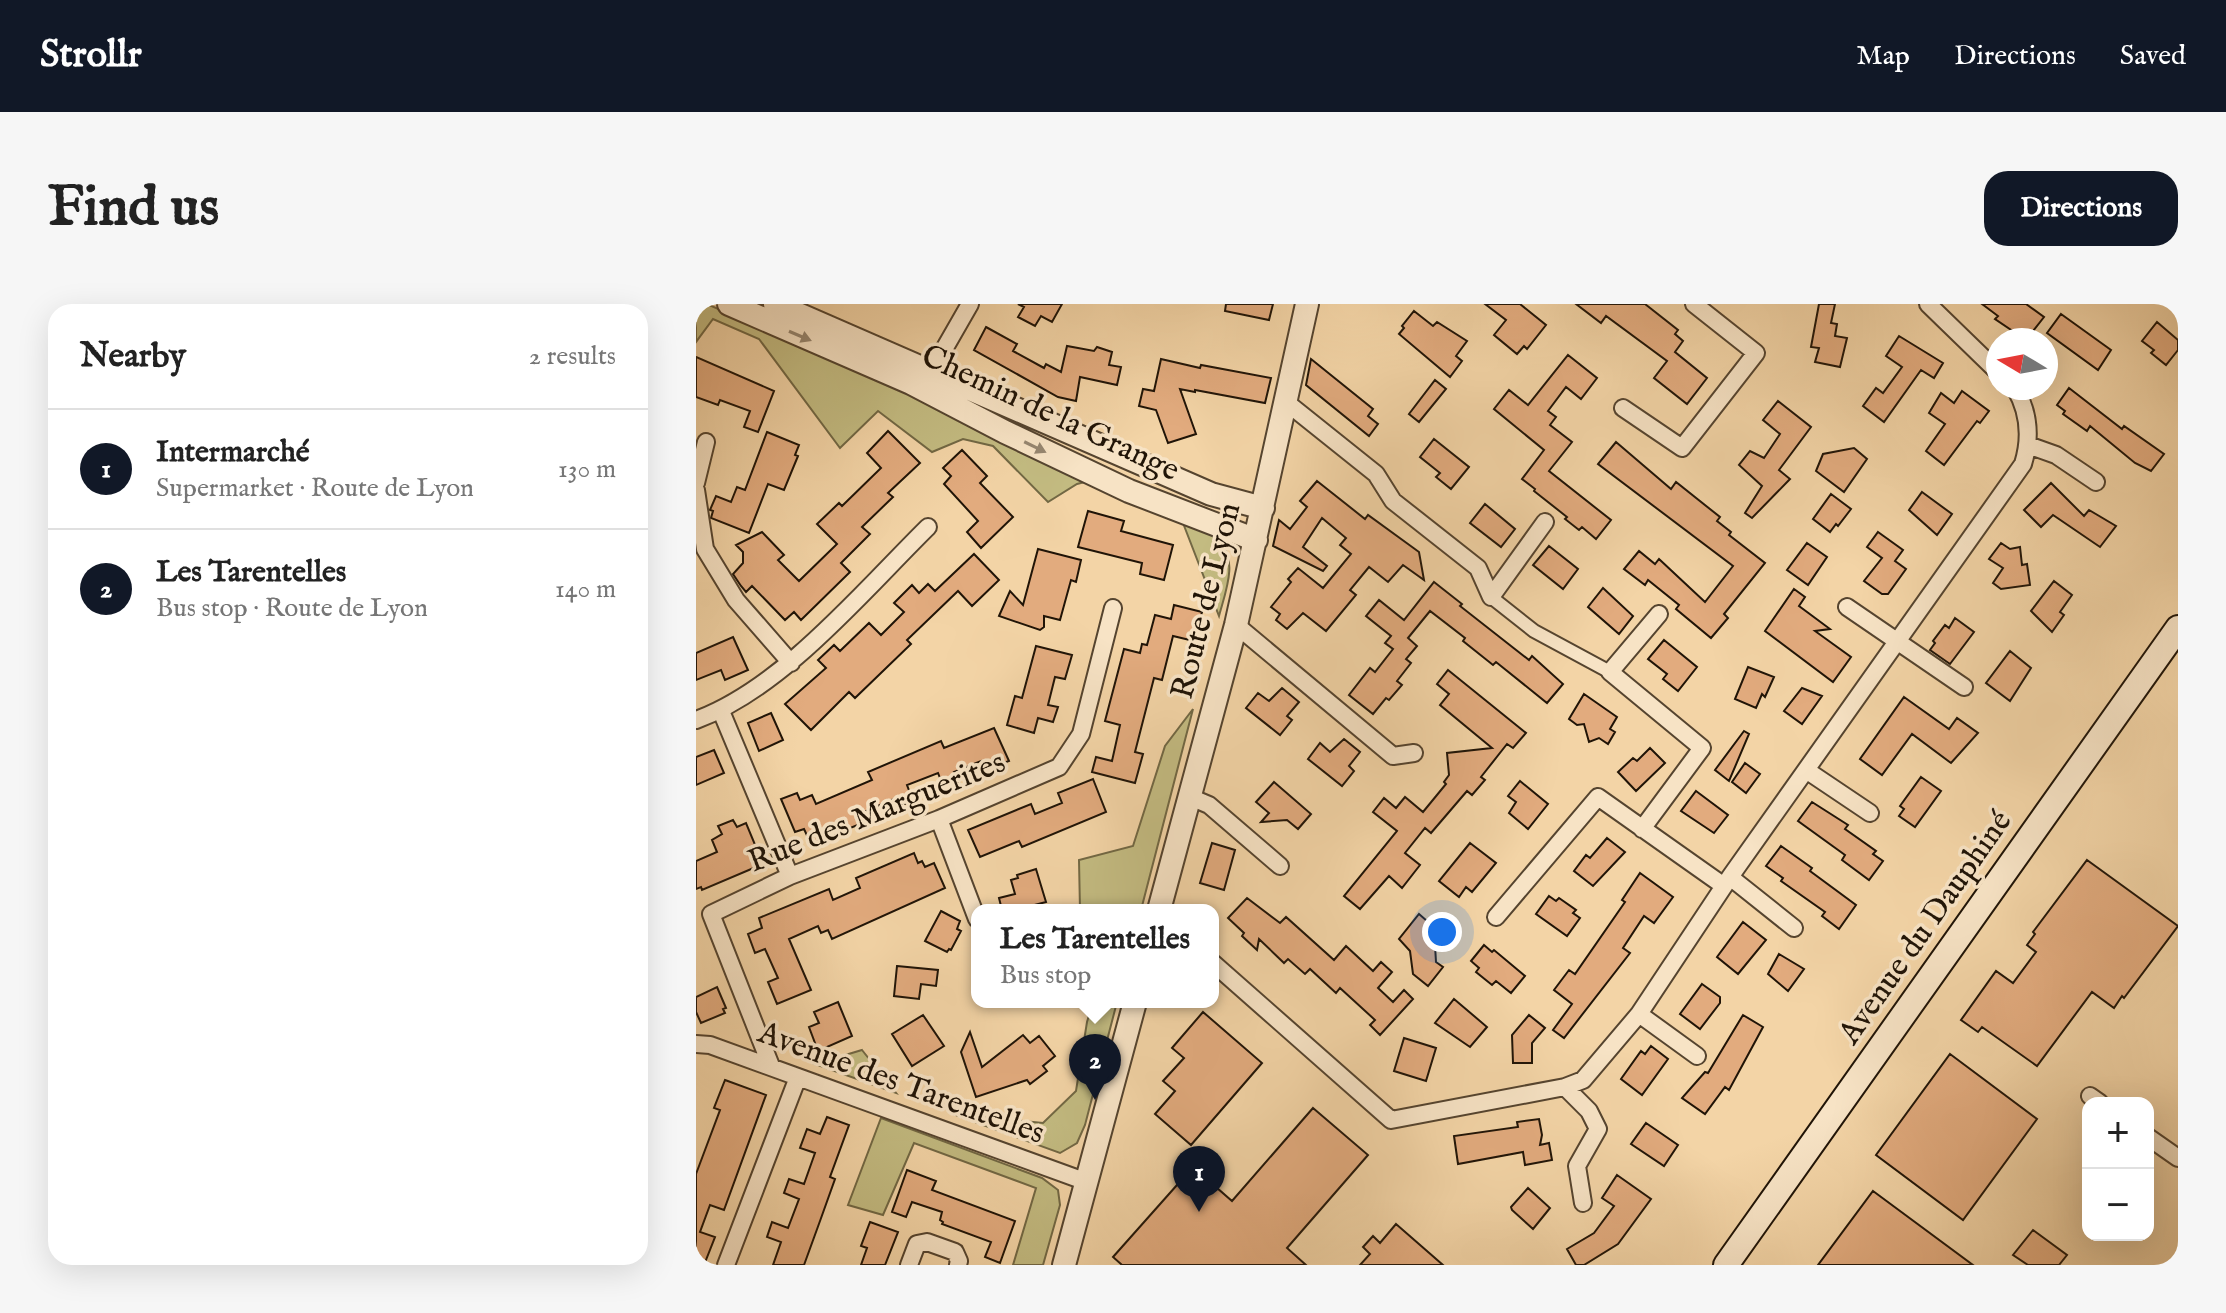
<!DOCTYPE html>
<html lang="en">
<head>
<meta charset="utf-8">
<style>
	body { margin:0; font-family:"IM FELL English",serif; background:#f6f6f6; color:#222 }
	.controls { position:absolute; right:24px; bottom:24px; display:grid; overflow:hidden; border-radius:16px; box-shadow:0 8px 32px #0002 }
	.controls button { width:72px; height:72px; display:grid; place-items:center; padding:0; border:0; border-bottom:2px solid #e0e0e0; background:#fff; color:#222; font:40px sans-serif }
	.compass { position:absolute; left:1290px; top:24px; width:72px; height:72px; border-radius:50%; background:#fff; box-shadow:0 8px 32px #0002; rotate:280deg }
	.you { position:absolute; left:746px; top:628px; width:28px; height:28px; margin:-20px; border:6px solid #fff; border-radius:50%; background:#1a73e8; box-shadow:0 0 0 12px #1a73e833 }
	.badge { display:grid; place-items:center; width:52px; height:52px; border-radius:50%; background:#111827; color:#fff; font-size:26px; font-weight:700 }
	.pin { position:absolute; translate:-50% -66px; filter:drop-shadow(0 2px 4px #0008) }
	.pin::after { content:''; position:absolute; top:42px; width:28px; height:24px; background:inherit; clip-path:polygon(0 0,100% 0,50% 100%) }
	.popup { position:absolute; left:275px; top:600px; width:248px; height:104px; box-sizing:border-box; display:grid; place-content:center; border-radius:16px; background:#fff; filter:drop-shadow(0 2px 6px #0005); font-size:26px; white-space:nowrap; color:#767676 }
	.popup b { font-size:30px; color:#222 }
	.popup::after { content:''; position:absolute; left:50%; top:100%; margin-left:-16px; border:16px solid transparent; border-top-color:#fff }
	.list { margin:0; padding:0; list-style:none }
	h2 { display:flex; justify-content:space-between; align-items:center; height:104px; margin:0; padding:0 32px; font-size:34px }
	h2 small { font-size:26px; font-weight:400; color:#767676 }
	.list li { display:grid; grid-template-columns:52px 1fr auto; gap:24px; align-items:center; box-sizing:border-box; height:120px; padding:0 32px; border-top:2px solid #e0e0e0 }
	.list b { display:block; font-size:30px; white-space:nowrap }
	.list p { margin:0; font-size:26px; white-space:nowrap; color:#767676 }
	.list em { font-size:26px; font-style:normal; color:#767676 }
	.map { position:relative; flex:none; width:1482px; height:961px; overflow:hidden; border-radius:24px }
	header { display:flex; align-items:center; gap:48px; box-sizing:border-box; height:112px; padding:0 40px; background:#111827; color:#fff }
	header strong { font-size:38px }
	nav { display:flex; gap:44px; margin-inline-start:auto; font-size:28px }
	.intro { display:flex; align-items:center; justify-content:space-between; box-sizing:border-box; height:192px; padding:0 48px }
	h1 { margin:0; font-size:56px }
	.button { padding:20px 36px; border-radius:24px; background:#111827; color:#fff; font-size:28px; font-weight:700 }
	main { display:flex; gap:48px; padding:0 48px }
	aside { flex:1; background:#fff; border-radius:24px; box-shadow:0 8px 32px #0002 }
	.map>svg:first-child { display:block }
	.green { fill:#c3bb81; stroke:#726844; stroke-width:2 }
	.building { fill:#e2ab7e; stroke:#201407; stroke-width:2 }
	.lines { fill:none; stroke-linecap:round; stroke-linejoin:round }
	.pedestrian-casing { stroke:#55442f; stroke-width:16 }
	.minor-casing { stroke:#55442f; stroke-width:20 }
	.tertiary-casing { stroke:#55442f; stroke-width:26 }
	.secondary-casing { stroke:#201407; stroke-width:28 }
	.pedestrian { stroke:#f7e3c5; stroke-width:12 }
	.minor { stroke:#f7e3c5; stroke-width:16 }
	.tertiary { stroke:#f7e3c5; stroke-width:22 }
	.secondary { stroke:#f7e3c5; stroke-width:24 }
	.oneway { fill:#968670 }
	.labels { text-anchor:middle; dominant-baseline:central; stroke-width:7; stroke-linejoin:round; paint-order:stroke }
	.street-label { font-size:32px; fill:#201407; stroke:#f7e3c5 }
</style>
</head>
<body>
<header>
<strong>Strollr</strong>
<nav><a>Map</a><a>Directions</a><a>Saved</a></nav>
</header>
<div class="intro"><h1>Find us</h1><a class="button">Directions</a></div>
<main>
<aside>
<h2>Nearby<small>2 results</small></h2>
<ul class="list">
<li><span class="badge">1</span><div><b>Intermarché</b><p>Supermarket · Route de Lyon</p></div><em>130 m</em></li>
<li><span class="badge">2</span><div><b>Les Tarentelles</b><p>Bus stop · Route de Lyon</p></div><em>140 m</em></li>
</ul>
</aside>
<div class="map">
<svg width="1482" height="961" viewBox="0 0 1482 961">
	<rect width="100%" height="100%" fill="#f3d4a6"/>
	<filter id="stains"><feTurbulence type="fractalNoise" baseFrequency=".0025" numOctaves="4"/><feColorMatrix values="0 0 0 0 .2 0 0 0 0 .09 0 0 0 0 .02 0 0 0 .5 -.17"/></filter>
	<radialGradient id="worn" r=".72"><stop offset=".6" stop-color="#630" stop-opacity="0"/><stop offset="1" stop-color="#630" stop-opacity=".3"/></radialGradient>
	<!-- green -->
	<path class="green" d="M0 0H11L205 85 393 177 381 180 352 198 297 142 267 135 236 148 182 107 144 144 63 35 17 15 0 38Z
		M487 219C498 224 515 228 523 236 543 256 529 289 523 312Z
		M497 405 445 606H384L383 556 437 542 469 442Z
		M397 698H421L389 821 381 839 364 849 257 810 347 819 380 787 391 718Z
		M166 746 200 789 119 760Z
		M185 814 346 874 362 886 364 901 347 961H317L340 884 218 839 187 911 152 901Z"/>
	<!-- building -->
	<path class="building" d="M322 0H366L356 18 345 12 339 22 322 13 328 3Z
		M530 0H577L573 16 529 7Z
		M789 0H824L850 21 831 45 828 42 821 50 798 31 810 16Z
		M880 0H949L982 26 979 30 987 37 979 48 1011 74 991 100 958 74 971 57 910 12 905 19Z
		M1123 0H1139L1135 19 1141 20 1139 32 1151 34 1144 63 1119 58 1123 44 1115 43Z
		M1286 0H1330L1348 13 1330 36 1299 15 1302 12Z
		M718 7 737 22 741 18 771 37 760 52 766 57 754 73 703 30 708 24 706 22Z
		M1365 10 1415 46 1402 66 1351 29Z
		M1461 18 1482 36V46L1470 61 1455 49 1458 46 1446 37Z
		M290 23 321 40 317 47 348 64 350 60 365 68 371 42 398 47 401 43 416 48 413 61 425 63 421 81 384 73 380 97 362 93 278 46Z
		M1203 32 1247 59 1238 74 1225 66 1188 118 1167 102 1180 84 1187 89 1206 63 1190 52Z
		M872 51 901 74 885 95 870 83 852 107 860 113 854 121 876 138 853 167 915 216 900 235 886 223 883 226 869 215 871 213 838 187 839 185 826 175 848 146 798 105 813 86 832 101Z
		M0 53 78 87 62 128 48 123 54 107 24 96 22 101 0 93Z
		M465 55 504 64 505 61 575 74 569 99 499 86V88L484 85 500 130 472 139 460 106 443 102 447 85 458 87Z
		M615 55 677 105 672 112 682 120 673 132 610 81Z
		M739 76 750 85 723 118 713 110Z
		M1373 84 1426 125 1428 122 1468 150 1455 167 1439 159 1394 122 1391 127 1367 110 1369 107 1361 101Z
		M1266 87 1293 107 1284 119 1281 117 1248 161 1230 147 1249 120 1233 109 1245 89 1258 99Z
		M1082 97 1115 123 1083 166 1094 175 1056 214 1049 209 1066 182 1043 161 1054 147 1068 154 1084 130 1067 116Z
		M192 127 224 159 192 189 197 193 166 223 174 230 145 259 154 268 105 316 98 308 89 316 56 282 50 288 45 282 37 270 47 259V248L40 241 66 228 88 251 82 256 103 277 141 240 121 220 143 199 146 202 185 164 171 149Z
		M71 128 103 141 99 151 102 152 88 186 72 180 53 229 15 214 17 207 14 206 20 192 35 198 41 183 49 186Z
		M738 135 773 163 755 185 740 173 744 169 724 153Z
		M920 138 975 185 980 178 1024 213 1021 217 1035 228 1033 231 1069 259 1028 310 1032 314 1015 334 980 305 983 301 952 276 949 281 928 265 943 247 959 260 963 255 1009 298 1037 262 902 160Z
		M1158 144 1171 155 1148 188 1120 167 1127 150Z
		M266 146 291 172 284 179 317 213 285 244 271 228 282 217 248 180 255 172 247 164Z
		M621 177 669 215 672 211 723 248 728 276 707 261 692 278 673 263 654 286 660 291 630 327 607 309 591 325 580 316 584 310 575 303 595 278 592 275 602 264 627 284 655 250 644 241 650 234 626 214 607 243 631 262 627 267 577 242 583 216 594 225 611 203 604 197Z
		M1355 179 1388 212 1393 206 1420 222 1404 243 1357 211 1345 223 1328 206Z
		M1226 188 1256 210 1241 231 1213 206Z
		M1135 190 1155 205 1142 222 1140 220 1134 228 1117 215Z
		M789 200 819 225 805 243 774 219Z
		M392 207 428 217 425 227 477 241 468 276 444 270 446 259 382 243Z
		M1182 228 1207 246 1199 257 1210 265 1192 290H1186L1168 277 1186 254 1171 243Z
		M1111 239 1131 253 1112 281 1091 266Z
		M1305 239 1314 245 1324 243 1326 261 1331 260 1334 281 1305 285 1297 279 1307 264 1293 255Z
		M853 242 882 265 867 285 837 261Z
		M342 245 385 256 380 278 375 276 364 316 348 312V323L344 326 303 312 314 287 327 301Z
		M278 250 303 276 276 302 262 287 211 336 215 340 159 394 153 388 115 426 89 400 130 364 122 356 138 341 144 347 173 319 185 331 208 308 198 299 216 281 223 289 232 280 239 287Z
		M1358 277 1376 291 1364 308 1368 311 1356 328 1335 307Z
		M738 278 766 300 764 302 833 356 836 352 867 380 851 399 800 358 797 361 767 337 769 334 734 307 712 334 721 342 710 355 715 359 701 377 706 381 693 396 690 394 677 410 653 391 674 364 679 368 697 345 689 339 695 332 670 312 683 296 708 316Z
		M907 284 937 312 923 330 892 303Z
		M1098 285 1109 293 1103 302 1134 325 1119 327 1155 353 1137 378 1069 327Z
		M478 301 506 308 498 337 477 332 466 376 458 374 439 448 447 450 439 479 396 468 400 453 416 457 424 421 409 417 428 345 444 349 446 340 451 341 459 311 475 315Z
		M1259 314 1278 328 1254 360 1234 346 1239 339 1237 337 1249 321 1253 324Z
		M37 333 52 366 29 376 25 366 0 376V349Z
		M968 336 1001 363 982 387 967 375 971 370 952 355Z
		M340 342 376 351 369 375 359 373 352 401 362 403 357 418 342 414 338 429 311 421 319 392 326 394Z
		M1314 347 1335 364 1314 397 1290 379Z
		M1052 363 1078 373 1069 393 1066 390 1060 404 1039 395Z
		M752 366 830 429 817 444 811 440 785 473 789 476 776 491 771 487 735 529 729 524 709 549 724 561 706 584 693 572 664 605 648 592 701 527 677 508 688 494 700 504 709 493 727 508 750 480 748 478 753 471 751 449 796 444 744 401 753 390 741 380Z
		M586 384 603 398 591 412 596 416 584 431 550 404 562 389 573 397Z
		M1106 384 1126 392 1106 420 1088 407Z
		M888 390 921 413 914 425 919 428 912 440 903 434 893 438 888 420 881 421 873 415Z
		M1208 393 1253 425 1261 414 1282 429 1255 459 1216 430 1186 471 1164 455Z
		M75 409 87 436 63 447 52 419Z
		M298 424 313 457 289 466 285 457 258 468 263 478 248 484 242 469 211 481 217 497 203 502 200 494 170 507 174 516 115 540 108 525 99 528 85 495 101 489 104 496 116 491 120 500 176 476 172 468 245 437 248 444Z
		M1048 427 1053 430 1033 477 1019 466Z
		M648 435 664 448 653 462 658 467 646 482 612 455 624 439 634 448Z
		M954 444 969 459 940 487 922 468 937 454 941 457Z
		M18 446 28 469 0 481V453Z
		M1049 459 1064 470 1050 489 1036 478Z
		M1225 473 1245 487 1219 523 1203 512 1208 505 1204 502Z
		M397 475 410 508 326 543 323 537 284 553 272 526 335 500 339 510 366 499 362 489Z
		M824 477 852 500 832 525 813 509 820 498 812 492Z
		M578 478 615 510 602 525 591 516 565 518 573 509 560 498Z
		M1000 487 1032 511 1018 529 985 507Z
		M1116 498 1152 521 1149 525 1180 547 1177 550 1187 557 1173 576 1146 556 1149 551 1102 517Z
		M37 516 41 523 50 519 67 560 6 586 5 583 0 585V557L21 548 16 536 26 530 22 522Z
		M911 534 929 548 897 582 878 567 890 551 894 554Z
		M516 539 539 546 528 586 504 579Z
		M774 539 800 559 776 588 770 583 763 593 743 577Z
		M1085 542 1116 564 1114 567 1160 601 1143 625 1126 612 1129 608 1085 577 1087 574 1070 562Z
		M218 549 222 559 226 557 229 563 238 559 249 584 136 635 132 626 125 629 122 622 93 635 115 686 81 700 72 678 82 674 69 645 59 649 52 630 66 624 63 614 133 585 137 596 164 584 160 574Z
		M1391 556 1482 622 1428 694 1426 692 1418 704 1396 688 1341 762 1286 723 1282 728 1265 716 1300 667 1317 679 1340 648 1331 641 1339 630 1337 628Z
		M340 565 350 598 319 606H306L303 594 319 590 315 576 322 574 321 571Z
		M944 569 977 593 958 619 948 612 927 644 934 649 868 734 857 726 876 700 858 686 873 666 879 670 929 598 926 596Z
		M853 592 860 597 863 594 880 606 877 609 884 614 871 632 840 610Z
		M551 594 584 619 590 613 638 656 650 642 677 667 685 658 696 668 682 684 697 698 708 686 717 695 684 731 674 721 679 716 644 684 640 689 614 665 609 670 592 655 588 659 563 635 561 646 546 632 548 629 532 614Z
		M245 607 264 617 261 625 265 627 255 646 253 645 251 648 229 637Z
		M723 610 739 624 731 634 739 641 740 658 747 663 732 682 717 670 714 647 703 635Z
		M1047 618 1070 636 1042 670 1021 653Z
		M788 641 796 648 798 646 829 672 815 689 800 677 796 681 780 668 783 664 775 657Z
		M1083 650 1108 665 1092 687 1072 670Z
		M201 662 242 666 240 682 225 680 223 695 198 692Z
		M1006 680 1024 693V699L1004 725 984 710Z
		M21 683 30 704 27 705 29 709 5 719 0 708V693Z
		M758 695 791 723 774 743 739 719Z
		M142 698 156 732 122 747 113 723 123 719 118 708Z
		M507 708 566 759 495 841 459 810 479 787 467 777 488 754 476 744Z
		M227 711 248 742 216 762 196 730Z
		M833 711 849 724 836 739V759H817L816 731Z
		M1047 711 1067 723 1033 786 1029 783 1009 810 986 794 1009 768 1012 769Z
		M274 728 286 763 327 731 334 739 343 732 359 752 347 762 351 767 334 780 331 776 280 793 265 748Z
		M708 734 740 744 730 777 698 767Z
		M955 742 972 755 946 791 925 775 945 747 949 750Z
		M1254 750 1341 815 1267 916 1180 851Z
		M29 776 70 791 28 906 14 901 4 928 19 933 8 961H0V870L24 806 18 804Z
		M617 804 672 851 591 944 610 961H426L417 953 497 863 536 897Z
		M131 813 153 821 134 873 139 875 124 917 108 961H77L85 938 71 933 76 918 92 924 103 895 88 889 93 875 108 880 119 849 104 844 111 825 124 830Z
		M843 815 846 831 844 841 853 839 856 856 829 861 827 848 762 860 758 832 822 823 821 818Z
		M950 819 982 841 968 862 935 840Z
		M211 866 240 877 236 886 319 917 304 959 289 953 295 938 246 920 247 918 244 916 246 908 216 898 210 913 196 908Z
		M921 871 955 895 922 940 888 961H880L871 945 898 929 918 902 906 894Z
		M832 884 854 904 837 925 816 906 815 903Z
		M1177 887 1277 961H1122Z
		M174 918 202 928 189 961H165L171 944 165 942Z
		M700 920 747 961H664L674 950 667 943 677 932 684 939Z
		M1337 926 1371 951 1363 961H1332L1317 951Z"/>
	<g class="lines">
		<defs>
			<path id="pedestrian" d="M795 293 838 327 914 368"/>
			<path id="minor" d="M1232 0 1302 68
				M231 75 274 0
				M590 98 680 170 697 197 782 264 795 293
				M927 104 986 144 1060 49 998 0
				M1332 141 1360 151 1400 178
				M0 179 10 138
				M0 186 9 245 40 296 95 359
				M795 293 849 218
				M1151 303 1268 383
				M540 321 697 452 718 449
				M25 407 94 572
				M0 416C87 384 166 288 232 223
				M1110 466 1174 509
				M494 493 513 501 584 562
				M243 515 281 615
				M946 525 1006 444 914 368 963 310
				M1034 573 1098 624
				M800 613 902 493 1028 582
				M517 659 695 816 869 783 887 776 943 710 1034 573 1327 160C1335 134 1333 108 1319 84
				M943 710 1001 752
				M0 740 14 741 391 878
				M75 762 15 610 94 572 243 515 363 463 385 430 417 304
				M869 783 893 807 902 825 881 862 887 899
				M1394 792 1404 799
				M1452 833 1482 854
				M30 961 102 773
				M213 961 221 940 231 938 259 948 263 957 262 961"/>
			<path id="tertiary" d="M33 0 215 79 309 128 433 187 560 236
				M79 0 515 190 567 204
				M463 606 540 321 611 0
				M368 961 439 698"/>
			<path id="secondary" d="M1030 961 1482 324"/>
		</defs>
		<!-- pedestrian casing -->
		<use href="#pedestrian" class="pedestrian-casing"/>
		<!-- minor casing -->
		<use href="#minor" class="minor-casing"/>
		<!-- tertiary casing -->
		<use href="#tertiary" class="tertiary-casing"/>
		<!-- secondary casing -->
		<use href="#secondary" class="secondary-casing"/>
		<!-- pedestrian -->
		<use href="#pedestrian" class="pedestrian"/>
		<!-- minor -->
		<use href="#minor" class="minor"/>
		<!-- tertiary -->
		<use href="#tertiary" class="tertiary"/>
		<!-- secondary -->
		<use href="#secondary" class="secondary"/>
	</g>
	<!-- one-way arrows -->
	<defs><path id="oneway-solid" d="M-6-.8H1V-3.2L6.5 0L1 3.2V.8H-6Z" transform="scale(2)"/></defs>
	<g class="oneway">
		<use href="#oneway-solid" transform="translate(104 32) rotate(23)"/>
		<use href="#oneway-solid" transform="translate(339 143) rotate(26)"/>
	</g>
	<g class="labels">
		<!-- street labels -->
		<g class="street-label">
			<text transform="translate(354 110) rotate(25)">Chemin de la Grange</text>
			<text transform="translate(511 297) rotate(-76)">Route de Lyon</text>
			<text transform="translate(181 509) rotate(-22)">Rue des Marguerites</text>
			<text transform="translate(1230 624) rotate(-55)">Avenue du Dauphiné</text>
			<text transform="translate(205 780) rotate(20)">Avenue des Tarentelles</text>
		</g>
	</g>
	<rect width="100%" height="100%" filter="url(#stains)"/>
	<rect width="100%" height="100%" fill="url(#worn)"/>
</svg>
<div class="controls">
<button>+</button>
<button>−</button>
</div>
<svg class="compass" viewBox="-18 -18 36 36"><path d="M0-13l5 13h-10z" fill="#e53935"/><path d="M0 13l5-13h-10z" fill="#767676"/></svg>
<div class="you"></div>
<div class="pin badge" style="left:503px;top:908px">1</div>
<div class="pin badge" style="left:399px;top:796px">2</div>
<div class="popup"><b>Les Tarentelles</b>Bus stop</div>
</div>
</main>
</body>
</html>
